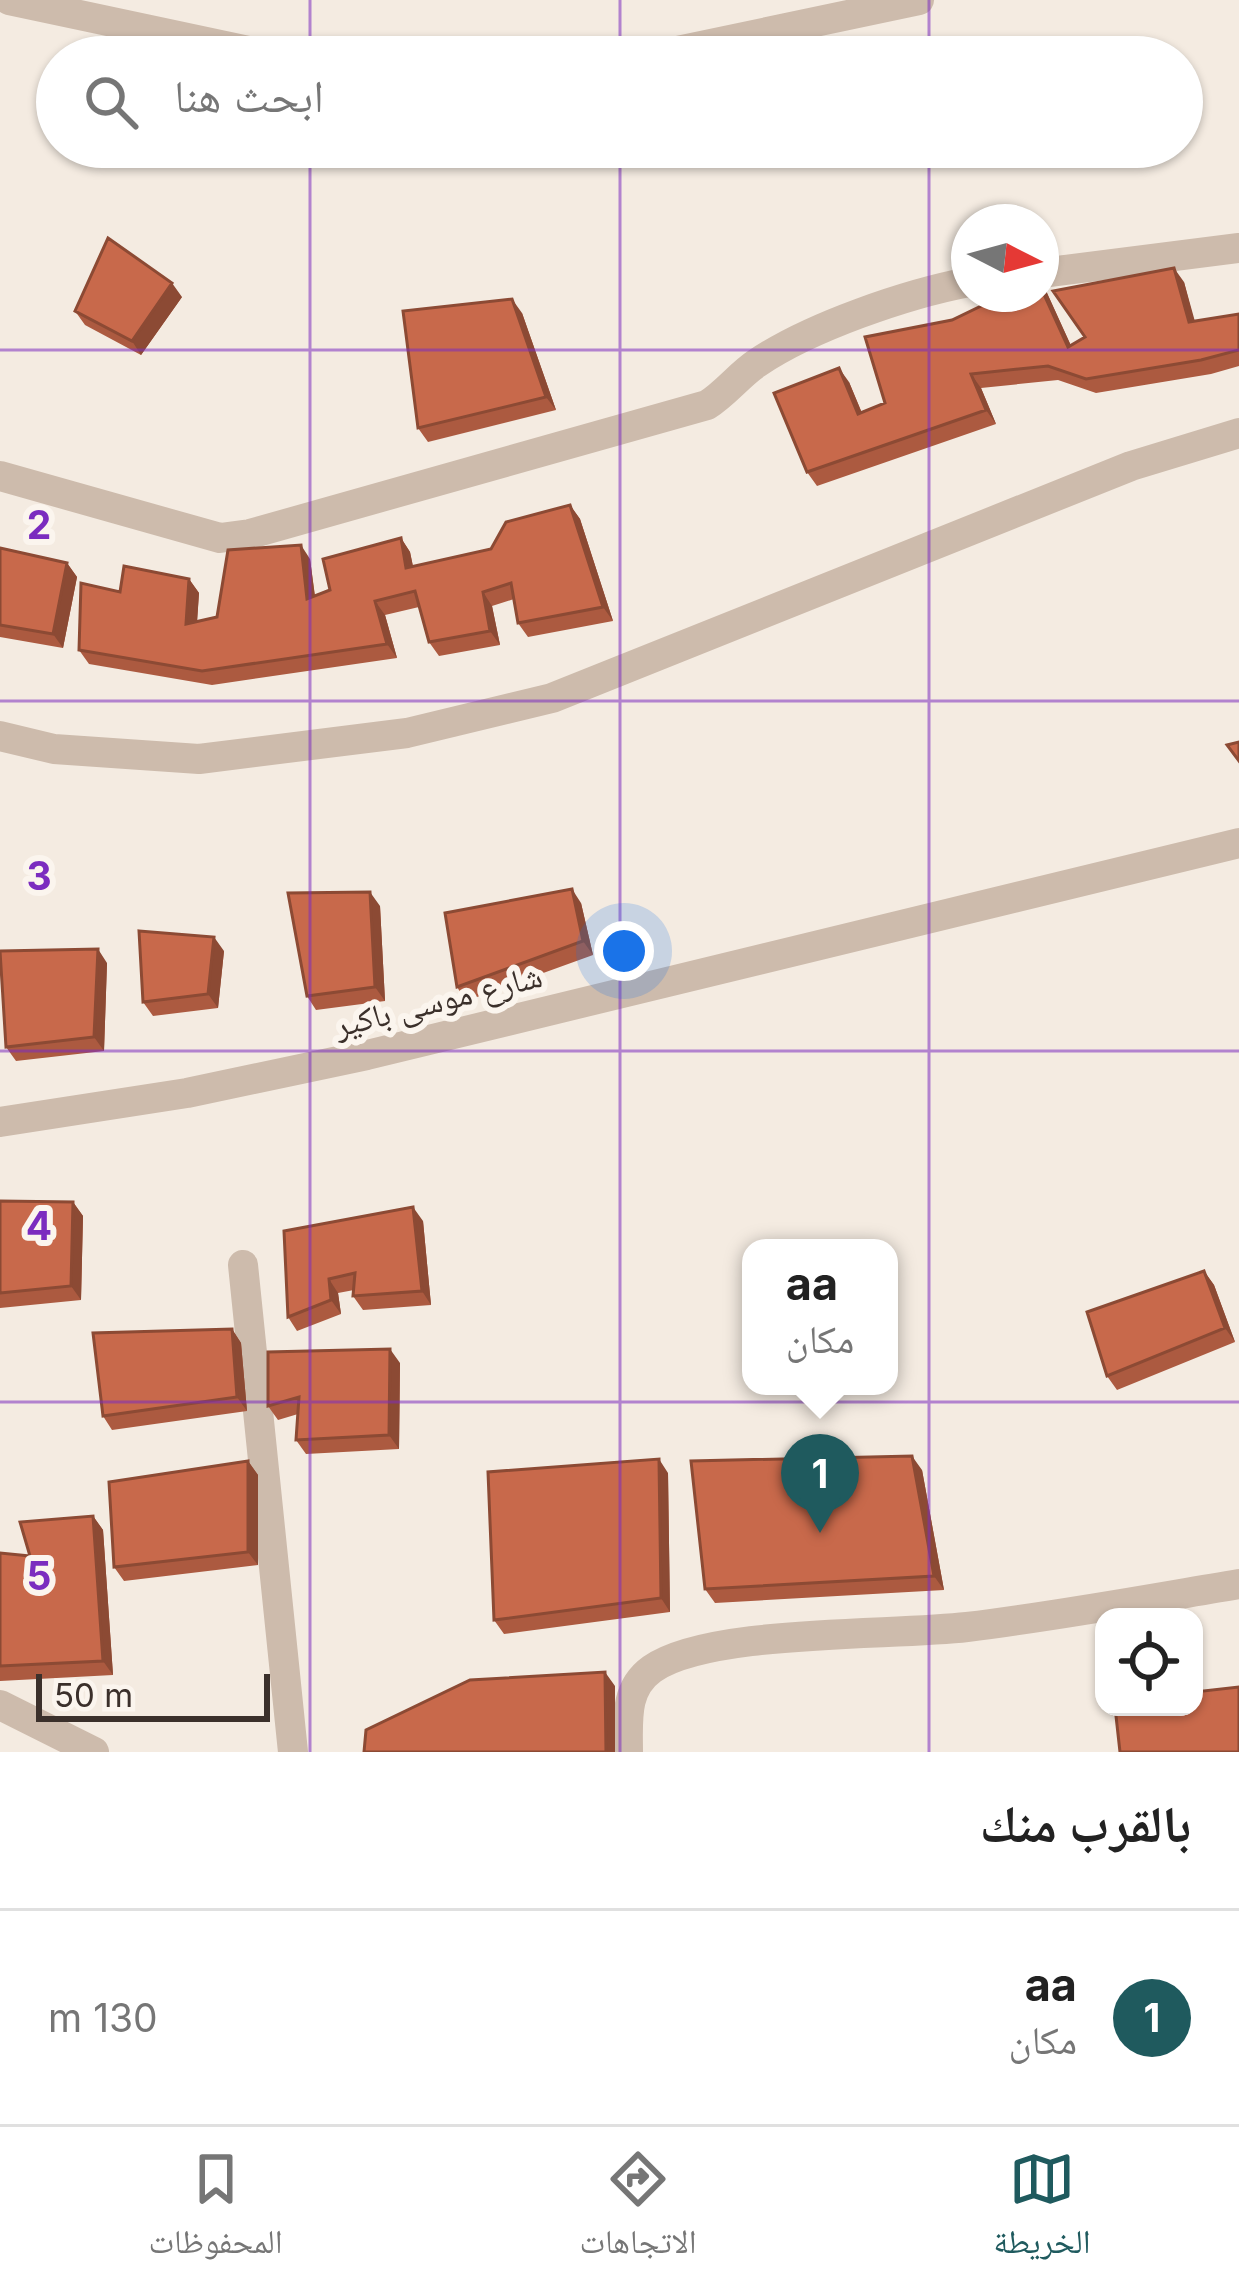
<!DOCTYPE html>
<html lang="ar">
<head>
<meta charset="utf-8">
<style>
	body { margin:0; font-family:Inter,"Noto Naskh Arabic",sans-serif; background:#f2f2f2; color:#222; direction:rtl }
	.controls { position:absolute; right:36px; bottom:36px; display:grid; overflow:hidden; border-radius:24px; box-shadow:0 3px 9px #0004 }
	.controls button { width:108px; height:108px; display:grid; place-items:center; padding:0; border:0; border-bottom:3px solid #e0e0e0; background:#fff; color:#222; font:60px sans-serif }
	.compass { position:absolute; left:951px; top:204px; width:108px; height:108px; border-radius:50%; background:#fff; box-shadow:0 3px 9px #0004; rotate:96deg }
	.scale { position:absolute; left:36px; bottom:30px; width:234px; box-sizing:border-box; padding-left:12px; border:6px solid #3b302b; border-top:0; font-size:33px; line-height:42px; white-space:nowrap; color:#3b302b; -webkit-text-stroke:9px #fbf5ee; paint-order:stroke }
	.you { position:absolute; left:624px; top:951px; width:42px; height:42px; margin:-30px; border:9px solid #fff; border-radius:50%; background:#1a73e8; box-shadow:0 0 0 18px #1a73e833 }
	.badge { display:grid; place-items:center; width:78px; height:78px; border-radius:50%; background:#1f5a5e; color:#fff; font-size:39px; font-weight:700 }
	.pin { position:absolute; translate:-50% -99px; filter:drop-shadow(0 3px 6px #0008) }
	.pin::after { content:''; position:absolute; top:63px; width:42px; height:36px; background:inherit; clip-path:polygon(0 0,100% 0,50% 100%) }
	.popup { position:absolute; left:742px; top:1239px; width:156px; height:156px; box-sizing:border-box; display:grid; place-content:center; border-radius:24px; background:#fff; filter:drop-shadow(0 3px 9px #0005); font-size:39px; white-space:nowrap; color:#767676 }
	.popup b { font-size:45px; color:#222 }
	.popup::after { content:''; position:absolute; left:50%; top:100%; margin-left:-24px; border:24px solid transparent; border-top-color:#fff }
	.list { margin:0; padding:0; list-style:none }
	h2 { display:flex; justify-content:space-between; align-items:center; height:156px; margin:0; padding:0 48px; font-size:51px }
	h2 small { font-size:39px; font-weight:400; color:#767676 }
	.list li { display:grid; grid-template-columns:78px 1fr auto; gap:36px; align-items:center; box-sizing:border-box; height:216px; padding:0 48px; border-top:3px solid #e0e0e0 }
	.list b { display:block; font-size:45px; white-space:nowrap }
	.list p { margin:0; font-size:39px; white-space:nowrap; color:#767676 }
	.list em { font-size:39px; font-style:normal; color:#767676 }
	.icon { flex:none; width:66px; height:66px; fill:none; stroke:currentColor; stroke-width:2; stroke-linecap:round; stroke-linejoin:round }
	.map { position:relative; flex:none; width:1239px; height:1752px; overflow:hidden; direction:ltr }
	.search { position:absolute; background:#fff; box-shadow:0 3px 9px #0004; left:36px; right:36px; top:36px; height:132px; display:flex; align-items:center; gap:30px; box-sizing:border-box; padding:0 42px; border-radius:66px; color:#767676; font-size:45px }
	.sheet { height:372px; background:#fff }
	nav { display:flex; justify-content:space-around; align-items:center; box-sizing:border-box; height:168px; border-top:3px solid #e0e0e0; background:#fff; font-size:33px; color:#767676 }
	nav a { display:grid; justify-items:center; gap:6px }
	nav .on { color:#1f5a5e }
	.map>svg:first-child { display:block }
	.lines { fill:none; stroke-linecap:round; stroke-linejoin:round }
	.street { stroke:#cdbbac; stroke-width:30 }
	.wall { fill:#ac5a40 }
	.shaded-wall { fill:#8c4a34 }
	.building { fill:#c8694b; stroke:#8c4a34; stroke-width:3 }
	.grid { fill:none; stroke:#7b2cbf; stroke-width:3; stroke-opacity:0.55 }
	.labels { text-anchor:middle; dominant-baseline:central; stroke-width:12; stroke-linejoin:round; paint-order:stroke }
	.street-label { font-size:33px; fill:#3b302b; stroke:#fbf5ee }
	.grid-label { font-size:39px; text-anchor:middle; font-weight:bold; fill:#7b2cbf; stroke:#fbf5ee; stroke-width:12; stroke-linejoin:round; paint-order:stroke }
</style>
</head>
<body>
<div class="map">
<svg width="1239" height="1752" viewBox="0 0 1239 1752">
	<rect width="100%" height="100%" fill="#f4ebe1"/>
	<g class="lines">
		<!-- street -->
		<path class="street" d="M9 0 277 57
			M649 57 919 0
			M1041 273 1239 248
			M0 476 220 538 250 534 707 405C726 393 739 375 757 363 810 327 906 294 969 282
			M0 736 54 749 199 759 407 733 552 698 1131 466 1239 433
			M0 1122 187 1093 367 1055 1239 843
			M243 1265 293 1752
			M0 1705 94 1752
			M628 1752C628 1721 624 1689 652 1669 709 1629 890 1636 967 1627 1058 1616 1149 1599 1239 1584"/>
	</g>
	<!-- wall -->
	<path class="wall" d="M1184 282 1194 321 1239 314V366L1211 374 1096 393 1058 380 981 388 996 424 817 486 807 472 849 382 862 413 885 403 952 320 1041 294V284L1047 293 1071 346Z
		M182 297 141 355 85 325 75 311Z
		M522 313 556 410 428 442 418 428Z
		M570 505 580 519 613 621 528 637 518 623 514 599 492 606 500 645 439 656 429 642 419 607 385 615 397 658 212 685 89 664 79 650 120 592 189 579 199 593 197 621 217 617 310 559 315 596 330 590 401 538 410 552 413 566 491 549Z
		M0 548 67 563 77 577 63 648 0 637Z
		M581 903 593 955 466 1001 457 987Z
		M380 906 385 1001 316 1010 307 996Z
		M224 951 218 1008 153 1016 143 1002Z
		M107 963 104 1051 16 1061 6 1047Z
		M0 1201 73 1202 83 1216 81 1300 0 1308Z
		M423 1221 431 1305 363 1310 353 1296 354 1290 338 1293 341 1314 297 1331 288 1317 284 1231Z
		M1204 1271 1214 1285 1235 1342 1117 1390 1107 1376Z
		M232 1329 241 1343 247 1411 112 1430 103 1416Z
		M400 1363 399 1449 306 1454 296 1440 298 1414 278 1420 268 1406Z
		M248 1461 258 1475V1565L124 1581 114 1567Z
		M922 1470 944 1590 715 1603 705 1589Z
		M668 1473 670 1612 504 1634 494 1620Z
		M93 1516 103 1530 113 1675 0 1681V1553L30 1556Z"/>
	<!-- shaded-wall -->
	<path class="shaded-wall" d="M1174 268 1184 282 1199 336 1189 322Z
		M172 283 182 297 141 355 132 341Z
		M1041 284 1047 293 1078 361 1068 347Z
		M512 299 522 313 556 410 546 397Z
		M839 368 849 382 868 428 858 414Z
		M971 374 981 388 996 424 986 410Z
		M570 505 580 519 613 621 603 607Z
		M401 538 410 552 416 582 406 568Z
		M301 545 310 559 317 613 307 599Z
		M67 563 77 577 63 648 53 634Z
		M189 579 199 593 196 638 186 624Z
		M483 592 492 606 500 645 490 631Z
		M375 601 385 615 397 658 387 644Z
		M572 889 581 903 593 955 583 941Z
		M370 892 380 906 385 1001 375 987Z
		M214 937 224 951 218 1008 208 994Z
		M98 949 107 963 104 1051 94 1037Z
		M73 1202 83 1216 81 1300 71 1286Z
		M413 1207 423 1221 431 1305 422 1291Z
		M1204 1271 1214 1285 1235 1342 1225 1328Z
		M329 1279 338 1293 341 1314 331 1300Z
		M232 1329 241 1343 247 1411 237 1397Z
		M390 1349 400 1363 399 1449 389 1435Z
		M912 1456 922 1470 944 1590 934 1576Z
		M659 1459 668 1473 670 1612 661 1598Z
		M248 1461 258 1475V1565L248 1552Z
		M93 1516 103 1530 113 1675 103 1661Z
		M605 1672 615 1686V1752H606Z"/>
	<!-- building -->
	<path class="building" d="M108 238 172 283 132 341 75 311Z
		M1174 268 1189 322 1239 314V350L1201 360 1086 379 1048 366 971 374 986 410 807 472 774 393 839 368 858 414 885 403 865 337 952 320 1006 294H1041V288L1068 347 1085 337 1053 291Z
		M512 299 546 397 418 428 403 311Z
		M570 505 603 607 518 623 511 583 483 592 490 631 429 642 415 591 375 601 387 644 202 671 79 650 81 583 120 592 124 566 189 579 186 624 217 617 228 550 301 545 307 599 330 590 323 559 401 538 406 568 491 549 506 522Z
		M0 548 67 563 53 634 0 625Z
		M1239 742V761L1227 745Z
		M572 889 583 941 457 987 445 913Z
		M370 892 375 987 307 996 288 893Z
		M139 931 214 937 208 994 143 1002Z
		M98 949 94 1037 6 1047 0 951Z
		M0 1201 73 1202 71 1286 0 1293Z
		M413 1207 422 1291 353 1296 355 1273 329 1279 331 1300 288 1317 284 1231Z
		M1204 1271 1225 1328 1107 1376 1087 1312Z
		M232 1329 237 1397 103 1416 93 1333Z
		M390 1349 389 1435 296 1440 299 1397 268 1406V1352Z
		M912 1456 934 1576 705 1589 691 1461Z
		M659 1459 661 1598 494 1620 488 1472Z
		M248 1461V1552L114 1567 109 1482Z
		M93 1516 103 1661 0 1666V1553L30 1556 20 1522Z
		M605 1672 606 1752H364L366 1730 470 1680Z
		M1239 1687V1752H1120L1115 1707H1194V1692Z"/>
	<!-- grid -->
	<path class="grid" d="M310 0V57M620 0V57M929 0V57M310 147V1752M620 147V1752M929 147V1752M0 350H1239M0 701H1239M0 1051H1239M0 1402H1239"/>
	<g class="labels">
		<!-- street labels -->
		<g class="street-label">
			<text transform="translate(438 1000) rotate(-14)">شارع موسى باكير</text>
		</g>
	</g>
	<g class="grid-label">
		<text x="39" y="539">2</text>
		<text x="39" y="890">3</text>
		<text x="39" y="1240">4</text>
		<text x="39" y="1590">5</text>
	</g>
</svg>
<div class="controls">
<button><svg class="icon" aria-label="locate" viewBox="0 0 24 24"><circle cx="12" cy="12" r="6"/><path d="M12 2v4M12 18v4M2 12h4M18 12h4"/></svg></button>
</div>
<svg class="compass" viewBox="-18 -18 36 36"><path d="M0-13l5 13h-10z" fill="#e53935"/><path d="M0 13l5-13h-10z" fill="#767676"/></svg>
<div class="scale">50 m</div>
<div class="you"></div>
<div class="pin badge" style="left:820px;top:1533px">1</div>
<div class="popup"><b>aa</b>مكان</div>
<div class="search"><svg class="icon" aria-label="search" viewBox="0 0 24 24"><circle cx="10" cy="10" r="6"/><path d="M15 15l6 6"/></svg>ابحث هنا</div>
</div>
<section class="sheet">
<h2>بالقرب منك<small></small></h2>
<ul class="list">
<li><span class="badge">1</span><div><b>aa</b><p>مكان</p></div><em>130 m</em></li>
</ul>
</section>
<nav>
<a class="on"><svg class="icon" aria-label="map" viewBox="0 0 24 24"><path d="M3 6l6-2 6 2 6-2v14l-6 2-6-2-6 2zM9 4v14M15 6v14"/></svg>الخريطة</a>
<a><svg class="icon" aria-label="directions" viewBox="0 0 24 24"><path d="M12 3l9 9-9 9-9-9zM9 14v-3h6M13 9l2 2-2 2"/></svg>الاتجاهات</a>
<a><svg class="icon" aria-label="saved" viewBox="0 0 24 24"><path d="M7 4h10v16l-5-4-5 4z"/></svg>المحفوظات</a>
</nav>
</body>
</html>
